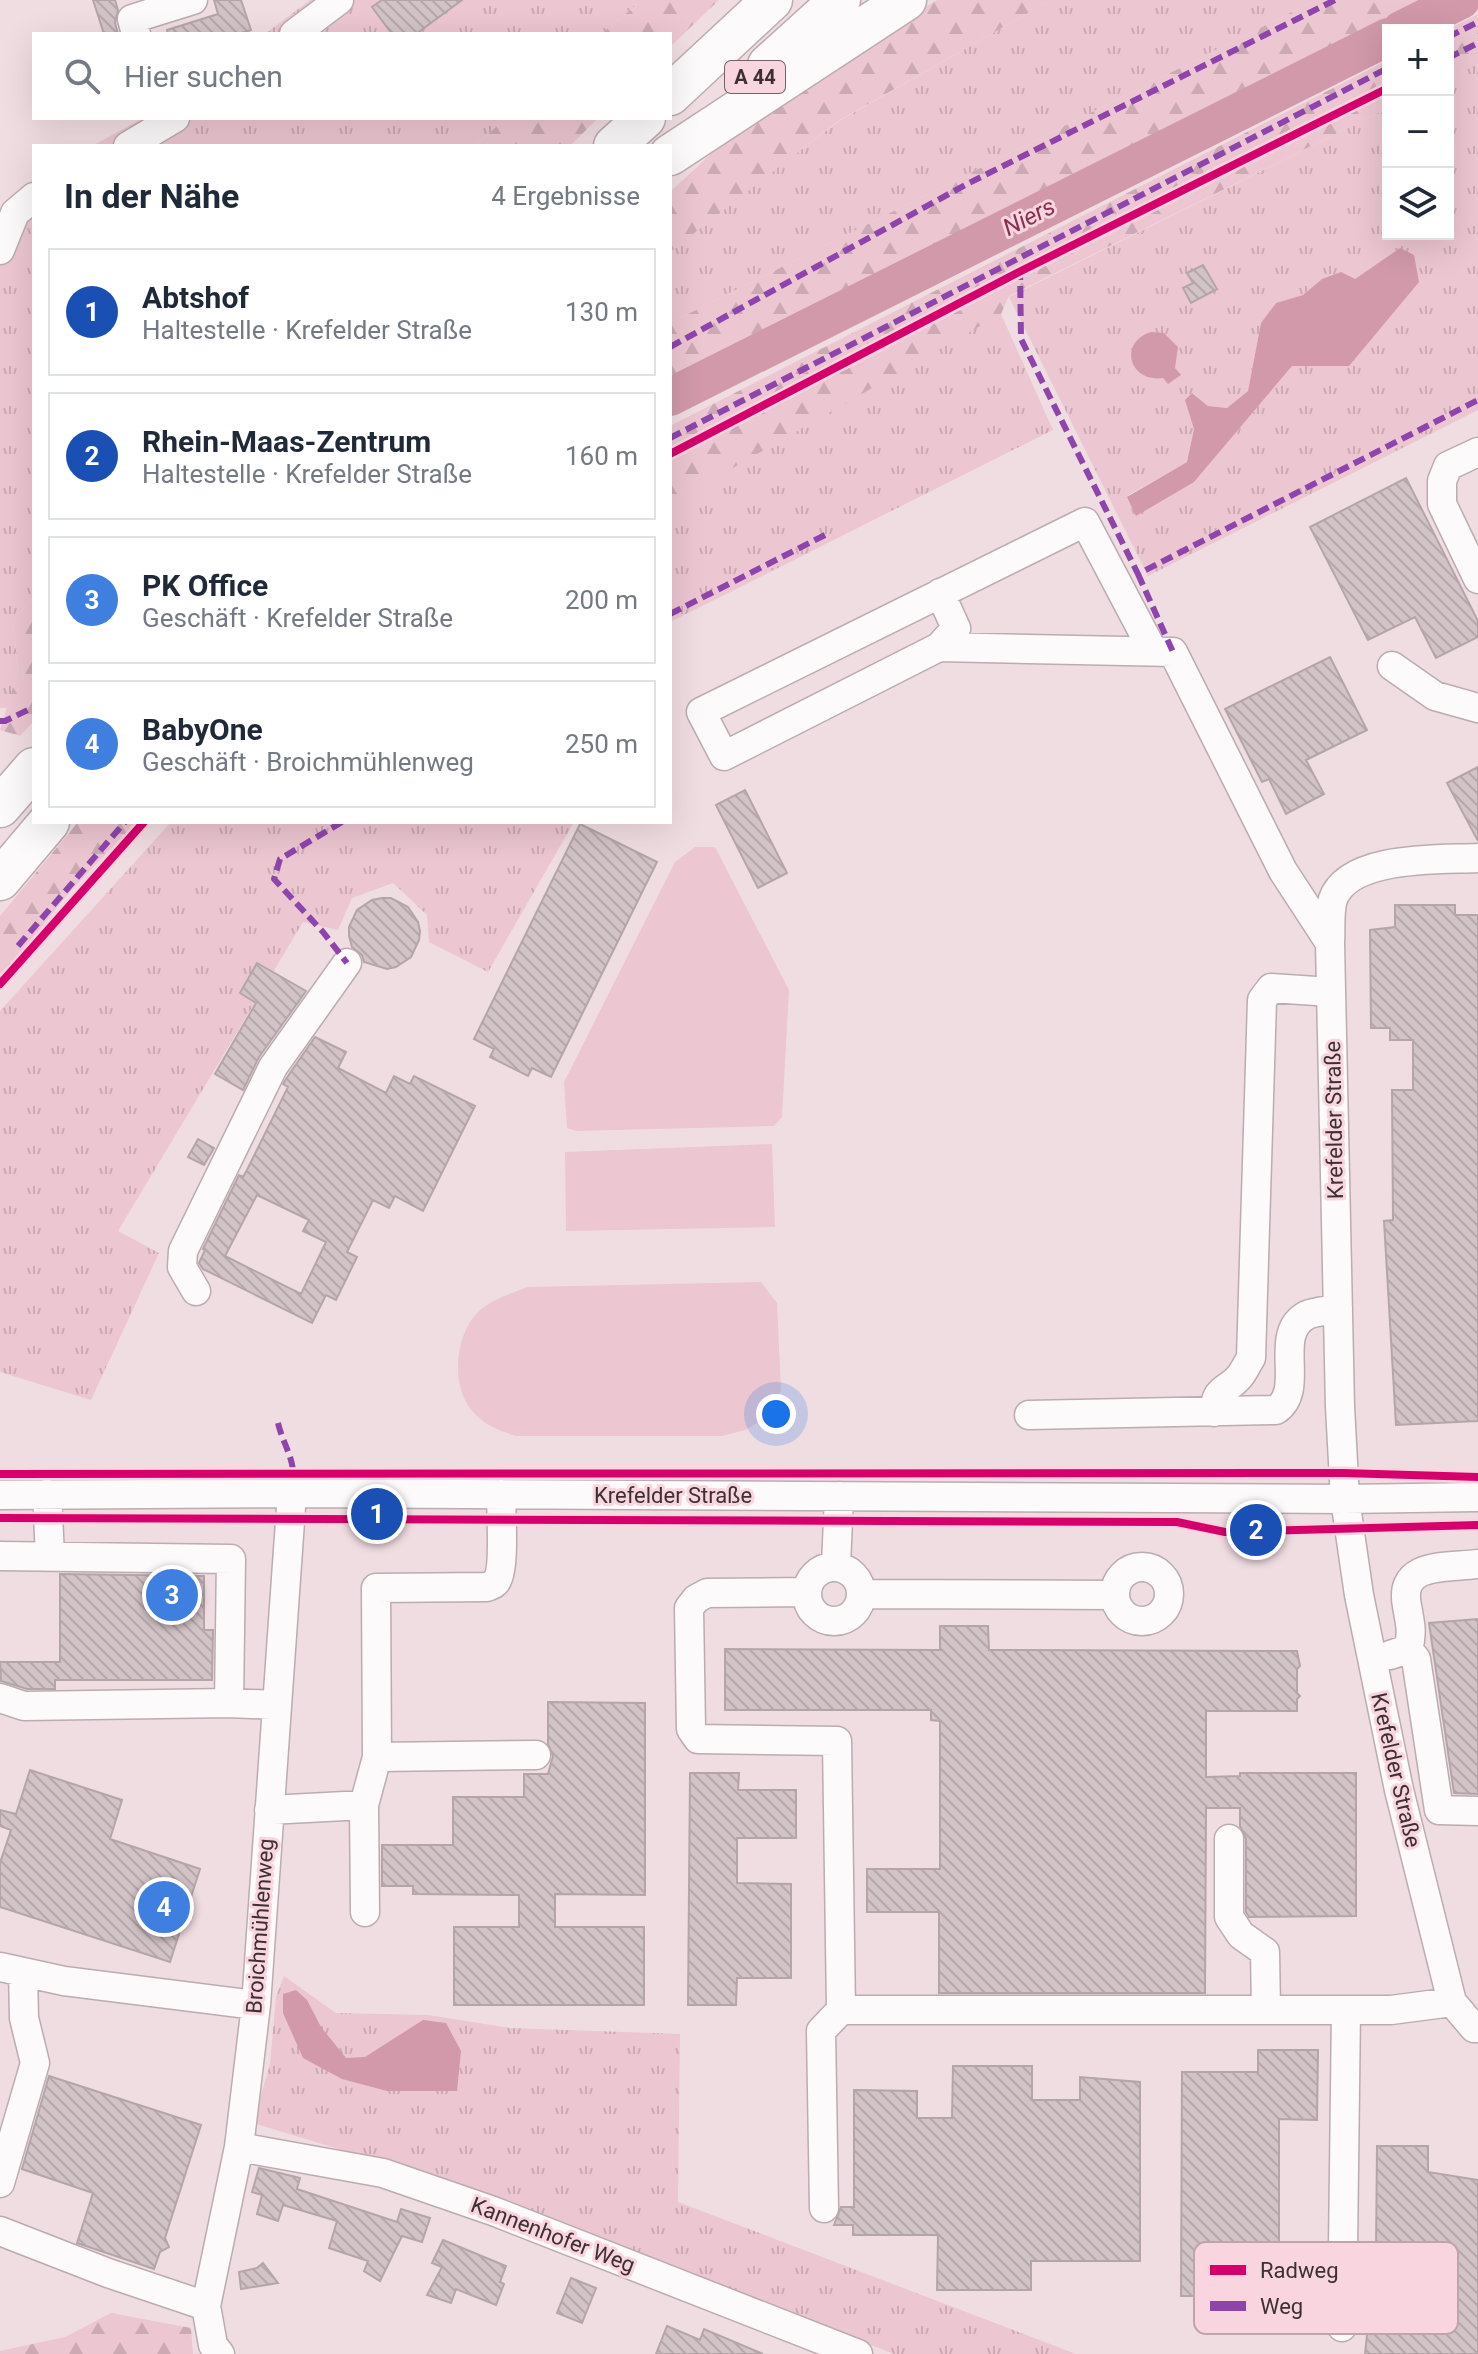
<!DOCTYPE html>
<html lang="de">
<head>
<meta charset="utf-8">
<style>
	body { margin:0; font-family:Roboto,sans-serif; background:#f2f2f3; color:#1f2937 }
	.controls { position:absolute; right:24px; top:24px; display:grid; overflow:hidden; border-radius:0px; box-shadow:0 8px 32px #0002 }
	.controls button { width:72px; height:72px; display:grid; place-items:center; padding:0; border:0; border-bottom:2px solid #e0e1e3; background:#fff; color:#1f2937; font:40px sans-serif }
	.you { position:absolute; left:776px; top:1414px; width:28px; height:28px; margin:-20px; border:6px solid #fff; border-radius:50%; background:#1a73e8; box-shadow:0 0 0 12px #1a73e833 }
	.badge { display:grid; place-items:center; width:52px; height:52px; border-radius:50%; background:#1a73e8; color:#fff; font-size:26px; font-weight:700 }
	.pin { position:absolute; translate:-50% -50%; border:4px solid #fff; box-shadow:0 2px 8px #0006 }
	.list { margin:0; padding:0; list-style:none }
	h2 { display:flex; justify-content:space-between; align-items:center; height:104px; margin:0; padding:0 32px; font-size:34px }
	h2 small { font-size:26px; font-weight:400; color:#747a83 }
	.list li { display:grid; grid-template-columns:52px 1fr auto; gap:24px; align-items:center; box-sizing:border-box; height:128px; margin:0 16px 16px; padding:0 16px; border:2px solid #e0e1e3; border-radius:0px }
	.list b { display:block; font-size:30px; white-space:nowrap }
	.list p { margin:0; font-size:26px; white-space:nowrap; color:#747a83 }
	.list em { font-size:26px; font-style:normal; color:#747a83 }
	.icon { flex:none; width:44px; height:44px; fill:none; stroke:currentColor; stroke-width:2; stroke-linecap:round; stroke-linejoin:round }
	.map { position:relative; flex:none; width:1478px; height:2354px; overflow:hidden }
	.search { position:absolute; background:#fff; box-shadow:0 8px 32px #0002; left:32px; top:32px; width:640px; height:88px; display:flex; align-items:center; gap:20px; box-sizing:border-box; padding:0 28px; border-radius:0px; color:#747a83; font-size:30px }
	.panel { position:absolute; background:#fff; box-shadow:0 8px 32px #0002; left:32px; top:144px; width:640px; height:680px; border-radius:0px }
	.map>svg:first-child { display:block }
	.grass { fill:url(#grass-tufts); fill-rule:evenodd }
	.forest { fill:url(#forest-firs) }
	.pitch { fill:#ecc6d0 }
	.water { fill:#d199aa }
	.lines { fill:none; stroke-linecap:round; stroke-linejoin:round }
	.river { stroke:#d199aa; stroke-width:38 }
	.building { fill:url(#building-back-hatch); stroke:#b4a5a9; stroke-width:2; fill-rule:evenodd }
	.minor-casing { stroke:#baacaf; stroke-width:31 }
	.highway-casing { stroke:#baacaf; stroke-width:43 }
	.minor { stroke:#fdfafb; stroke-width:28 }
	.highway { stroke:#fdfafb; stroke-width:40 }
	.quiet { stroke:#8e44ad; stroke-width:6; stroke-dasharray:12 6; stroke-linecap:butt }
	.cycleway-casing { stroke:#f8d5df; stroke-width:13 }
	.cycleway { stroke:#d6006c; stroke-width:8 }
	.labels { text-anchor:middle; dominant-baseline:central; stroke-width:6; stroke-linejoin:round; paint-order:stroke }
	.shield { fill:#f8d5df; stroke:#756267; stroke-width:2 }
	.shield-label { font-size:20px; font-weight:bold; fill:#3d3033 }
	.street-label { font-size:22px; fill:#3d3033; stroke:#f8d5df }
	.water-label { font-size:24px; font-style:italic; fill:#873052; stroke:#f8d5df }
	.key { fill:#f8d5df; stroke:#c0a4ab; stroke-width:2 }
	.key-label { font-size:22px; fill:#3d3033 }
</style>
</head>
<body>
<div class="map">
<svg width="1478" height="2354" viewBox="0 0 1478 2354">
	<defs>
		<pattern id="grass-tufts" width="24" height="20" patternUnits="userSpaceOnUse" patternTransform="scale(2)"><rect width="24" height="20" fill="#ecc6d0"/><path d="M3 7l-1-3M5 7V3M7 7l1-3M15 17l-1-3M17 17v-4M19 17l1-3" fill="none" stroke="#cbaab3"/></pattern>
		<pattern id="forest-firs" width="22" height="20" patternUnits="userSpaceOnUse" patternTransform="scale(2)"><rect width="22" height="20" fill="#ecc6d0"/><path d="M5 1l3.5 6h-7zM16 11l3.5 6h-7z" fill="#cbaab3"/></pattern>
		<pattern id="building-back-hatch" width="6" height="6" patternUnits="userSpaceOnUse" patternTransform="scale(2)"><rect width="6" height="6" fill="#d2c3c7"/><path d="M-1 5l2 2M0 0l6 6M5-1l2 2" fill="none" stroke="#b5a8ab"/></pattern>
	</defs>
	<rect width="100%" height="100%" fill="#f0dde2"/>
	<!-- grass -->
	<path class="grass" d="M310 0H642L601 34H265Z
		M1051 0H1316L670 323V252L689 235 839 121Z
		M1478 64V410L1148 576 1009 297 1388 108V234H1448V78ZM1400 248 1292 366 1194 482 1127 496 1187 462 1194 429 1193 393 1208 406 1227 408 1248 391 1261 323 1276 303 1303 295 1322 279H1355Z
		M143 118H506L475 146H92Z
		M34 179V596L13 620 18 671 7 708H0V212Z
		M1001 314 1053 430 670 622V476Z
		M171 822H574L488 972 429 942 427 915 393 883 352 898 338 930 303 922 118 1231 159 1253 91 1400 0 1372V1011Z
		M284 1976 336 2013 428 2015 510 2028 680 2034 678 2202 1076 2354H894L663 2263 414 2172 253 2123 270 2064 276 1997Z"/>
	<!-- forest -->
	<path class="forest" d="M642 0H719L670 47V34H601Z
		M937 0H1051L838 121 670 252V192L712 153 841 56Z
		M1316 0H1430L1271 79 670 388V323Z
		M1478 14V64L1448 78 1447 30Z
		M1388 60V108L1009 296 1001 314 670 504V426Z
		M506 118H598L570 146H475Z
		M34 596V721L20 736 0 730 18 671 13 620Z
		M78 822H136L67 895 0 979V916Z
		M111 2313 191 2328 193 2354H0V2351L65 2337Z"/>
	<!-- pitch -->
	<path class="pitch" d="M695 847H715L789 990 782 1117 774 1126 576 1131 567 1128 564 1082 675 862Z
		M772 1144 775 1227 566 1231 565 1152Z
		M761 1282 777 1303 781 1391 773 1409 759 1422 745 1430 722 1436H516C502 1431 488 1427 477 1416 450 1393 453 1337 478 1312 492 1299 510 1294 528 1287Z"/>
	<!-- water -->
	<path class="water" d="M1400 248 1414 255 1419 282 1349 366H1292L1194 482 1136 516 1127 497 1187 462 1194 429 1185 400 1192 393 1208 406 1227 408 1248 391 1261 323 1276 303 1303 295 1322 279 1341 272 1355 279Z
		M1151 332 1164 333 1178 347 1175 368 1181 375 1168 384 1163 378C1129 383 1118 342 1151 332Z
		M296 1990 307 2000 321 2027 346 2058 365 2057 423 2020 446 2023 461 2051 457 2091H387L342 2079 303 2058 283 2013V1994Z"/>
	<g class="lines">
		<!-- river -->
		<path class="river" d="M1401 30 1461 0
			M670 397 1388 37"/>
	</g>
	<!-- building -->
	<path class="building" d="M93 0H115L118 10 115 23 118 34H104Z
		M214 0H241L251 30 238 34H168L167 30 218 14Z
		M382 0H462L416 34H392L372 7Z
		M1203 265 1217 289 1191 303 1183 288 1193 283 1187 273Z
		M1406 478 1478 621V637L1436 658 1415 617 1368 640 1310 527Z
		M1330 657 1367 730 1306 760 1324 794 1286 814 1269 779 1262 782 1225 709Z
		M1478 767V841L1447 783Z
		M745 790 787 873 758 888 716 805Z
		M580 824 657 862 551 1077 532 1068 528 1076 490 1057 494 1049 474 1039Z
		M382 898H391L408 907 418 922 420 931 419 940 411 957 396 967 387 969 364 962 362 955 352 947 349 936V927L357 910 372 900Z
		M1395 905H1455V915H1478V1421L1396 1425 1384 1221 1393 1220 1392 1090H1413V1040H1390V1028H1371L1370 930 1395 927Z
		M257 963 306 991 259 1057 243 1090 215 1074 256 1003 240 993Z
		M315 1037 346 1052 338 1068 386 1093 394 1076 410 1084 414 1076 475 1106 423 1211 395 1196 389 1208 373 1200 347 1252 357 1257 336 1300 326 1295 312 1323 203 1269 199 1263 205 1250 203 1249 239 1175 243 1177 247 1170 288 1087 283 1084 288 1076ZM257 1195 309 1220 303 1231 326 1242 301 1294 225 1256Z
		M198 1139 214 1148 204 1165 188 1157Z
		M60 1574 204 1576V1630H213L212 1680H55V1689H27L1 1681 0 1662H60Z
		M1478 1619V1794L1454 1793 1429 1623Z
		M940 1626H988L989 1650 1297 1651 1300 1666 1297 1669V1693L1300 1696 1297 1699V1711H1206V1777L1240 1776V1773H1356V1916L1249 1917 1246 1912V1839L1240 1826V1808H1206L1205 1993H939V1912H867V1869H940V1721L931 1720V1710H725V1649L940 1650Z
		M548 1702 645 1703V1895L555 1894V1927H644V2005H454V1927H519V1895L413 1894V1886H382V1845H453V1797H524V1774H548L553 1756 548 1744Z
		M30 1770 122 1800 110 1839 200 1869 170 1962 0 1907V1863L11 1830 0 1826V1810L16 1814Z
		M690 1773H739L738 1790H796V1838H737V1883L791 1884V1978H737L736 2005H688Z
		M1258 2050H1318L1317 2120 1279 2119V2296H1181L1182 2072H1258Z
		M953 2066H1032V2100H1080V2077L1140 2082V2261H1031V2290H937L938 2235H853V2225H834L841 2207H854V2090L917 2091V2118H952Z
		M49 2076 201 2125 165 2238 169 2247 160 2252 154 2269 77 2243 93 2193 22 2169Z
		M1377 2146H1428V2172L1478 2180V2354H1365L1376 2250Z
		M259 2168 300 2178 297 2189 397 2222 401 2209 430 2218 422 2242 402 2236 380 2281 364 2271 368 2261 329 2248 337 2221 283 2205 278 2221 257 2214 262 2195 252 2192Z
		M443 2240 506 2266 500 2282 504 2284 496 2305 456 2289 451 2303 427 2295 442 2267 432 2263Z
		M263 2263 278 2283 241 2289 239 2272 257 2268Z
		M571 2278 596 2288 582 2323 557 2313Z
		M667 2326 700 2340 704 2329 763 2354H656Z"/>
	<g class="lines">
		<defs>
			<path id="minor" d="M136 34 132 19 193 0
				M294 34 339 0
				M128 146 175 118
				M0 250 15 213 34 197
				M1478 452 1448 466 1442 481V504L1478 579
				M939 647 956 628 940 593
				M1153 651 1085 522 701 712 724 756 939 647 1173 652 1283 871 1330 943
				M1392 666 1435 696 1478 708
				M1478 858C1440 860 1349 855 1333 899 1329 911 1331 930 1330 943L1340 1407 1345 1499 1359 1595 1399 1790 1452 2002 1474 2028H1478
				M196 1291 182 1267 183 1251 273 1067 347 963
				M1214 1412C1216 1386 1227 1392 1240 1376 1244 1371 1247 1364 1251 1358L1262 1000 1271 988 1331 992
				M1029 1415 1276 1410C1307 1389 1271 1334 1307 1315 1316 1311 1329 1311 1338 1309
				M47 1494 50 1556
				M0 1495 292 1493 1345 1499 1478 1497
				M0 1556 231 1559 229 1703
				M836 1566 839 1496
				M807 1594a27 27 0 1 1 54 0a27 27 0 1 1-54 0Z
				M1115 1594a27 27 0 1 1 54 0a27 27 0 1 1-54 0Z
				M806 1592 707 1593 696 1599 689 1608 691 1729 698 1739 837 1741 841 2010
				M861 1594 1115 1595
				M1408 1649 1416 1659 1439 1810 1478 1811
				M1390 1655 1408 1649C1413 1633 1410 1623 1407 1606 1398 1561 1447 1568 1478 1564
				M0 1698 24 1706 229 1703 276 1705
				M377 1757 536 1755
				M364 1805 365 1912
				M269 1810 364 1805 377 1757 376 1588 487 1587C491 1585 495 1585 497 1580 505 1568 501 1511 501 1494
				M1229 1839V1917L1241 1935 1265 1952 1266 2010
				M0 1967 64 1981 256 2005
				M239 2147 383 2173 493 2211 858 2354
				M0 2183 35 2063 24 2018 23 1973
				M824 2208 821 2031 841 2010H1391L1452 2002
				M0 2231 108 2273 206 2306
				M1342 2327 1346 2010
				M220 2354 213 2345 206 2306 239 2147 256 2005 292 1493"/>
			<path id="highway" d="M768 65 840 0
				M670 95 772 0
				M614 146 645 118
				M670 155 906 0
				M0 807 34 768
				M0 880 49 822"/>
		</defs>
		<!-- minor casing -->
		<use href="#minor" class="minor-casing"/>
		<!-- highway casing -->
		<use href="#highway" class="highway-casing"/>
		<!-- minor -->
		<use href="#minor" class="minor"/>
		<!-- highway -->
		<use href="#highway" class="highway"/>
		<!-- quiet -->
		<path class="quiet" d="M1448 37 1478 22
			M1448 58 1478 43
			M1020 268 1021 339 1138 574 1478 400
			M670 347 967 184 1335 0
			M670 438 1388 68
			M1138 574 1173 652
			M670 614 827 534
			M0 721H5L34 707
			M342 822 280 859 274 879 323 932 347 963
			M18 946 125 822
			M278 1423C282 1441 294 1459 293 1475"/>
		<defs>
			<path id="cycleway" d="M670 454 1021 271 1388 88
				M0 984 144 822
				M0 1474 1343 1473 1478 1477
				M0 1518 1177 1522 1225 1532 1478 1525"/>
		</defs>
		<!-- cycleway casing -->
		<use href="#cycleway" class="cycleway-casing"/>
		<!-- cycleway -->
		<use href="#cycleway" class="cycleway"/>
	</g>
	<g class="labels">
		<!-- shield labels -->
		<rect class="shield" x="725" y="61" width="60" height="32" rx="6"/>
		<g class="shield-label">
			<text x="755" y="77">A 44</text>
		</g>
		<!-- street labels -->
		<g class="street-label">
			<text transform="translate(1334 1120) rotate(-91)">Krefelder Straße</text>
			<text x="673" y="1495">Krefelder Straße</text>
			<text transform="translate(1396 1770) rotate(77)">Krefelder Straße</text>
			<text transform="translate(260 1926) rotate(-86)">Broichmühlenweg</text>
			<text transform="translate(553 2235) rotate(21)">Kannenhofer Weg</text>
		</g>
		<!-- water labels -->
		<g class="water-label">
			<text transform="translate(1029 217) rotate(-27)">Niers</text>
		</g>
	</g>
	<!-- legend -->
	<rect x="1194" y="2242" width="264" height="92" rx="12" class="key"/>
	<rect x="1210" y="2265" width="36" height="10" fill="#d6006c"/>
	<rect x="1210" y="2301" width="36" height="10" fill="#8e44ad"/>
	<g class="key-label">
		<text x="1260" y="2278">Radweg</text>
		<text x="1260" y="2314">Weg</text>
	</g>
</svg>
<div class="controls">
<button>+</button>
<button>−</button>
<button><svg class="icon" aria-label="layers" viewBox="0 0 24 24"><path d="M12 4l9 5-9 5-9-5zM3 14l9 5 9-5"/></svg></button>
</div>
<div class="you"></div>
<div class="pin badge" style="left:377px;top:1514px;background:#1a4fb4">1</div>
<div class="pin badge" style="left:1256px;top:1530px;background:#1a4fb4">2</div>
<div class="pin badge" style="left:172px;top:1595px;background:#3f7fe0">3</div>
<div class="pin badge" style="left:164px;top:1907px;background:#3f7fe0">4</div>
<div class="search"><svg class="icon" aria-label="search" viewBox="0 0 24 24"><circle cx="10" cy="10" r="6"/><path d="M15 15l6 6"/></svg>Hier suchen</div>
<section class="panel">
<h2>In der Nähe<small>4 Ergebnisse</small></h2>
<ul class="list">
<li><span class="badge" style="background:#1a4fb4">1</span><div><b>Abtshof</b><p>Haltestelle · Krefelder Straße</p></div><em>130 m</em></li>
<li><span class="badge" style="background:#1a4fb4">2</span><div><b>Rhein-Maas-Zentrum</b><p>Haltestelle · Krefelder Straße</p></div><em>160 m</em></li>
<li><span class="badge" style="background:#3f7fe0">3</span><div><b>PK Office</b><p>Geschäft · Krefelder Straße</p></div><em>200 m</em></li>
<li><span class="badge" style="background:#3f7fe0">4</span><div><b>BabyOne</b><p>Geschäft · Broichmühlenweg</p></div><em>250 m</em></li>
</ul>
</section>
</div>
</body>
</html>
